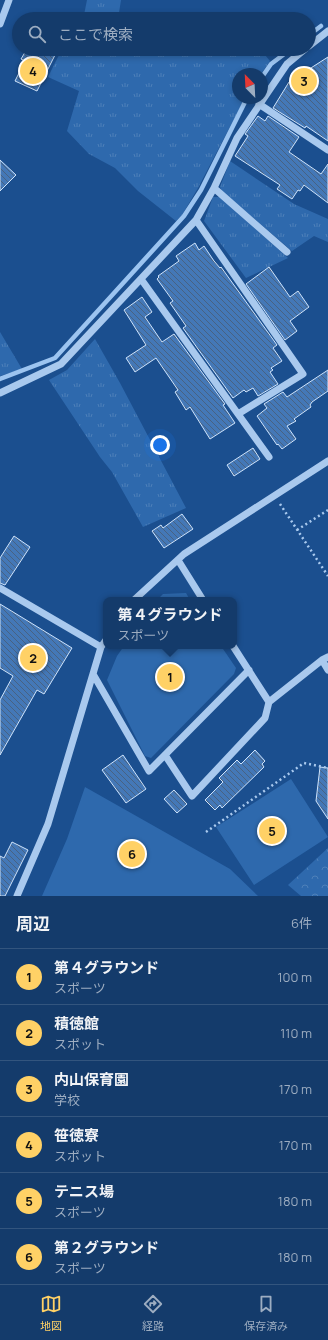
<!DOCTYPE html>
<html lang="ja">
<head>
<meta charset="utf-8">
<style>
	body { margin:0; font-family:Manrope,"Noto Sans JP",sans-serif; background:#214673; color:#f1f3f6 }
	.compass { position:absolute; left:232px; top:68px; width:36px; height:36px; border-radius:50%; background:#143b6b; box-shadow:0 2px 6px #0003; rotate:336deg }
	.you { position:absolute; left:160px; top:445px; width:14px; height:14px; margin:-10px; border:3px solid #fff; border-radius:50%; background:#1a73e8; box-shadow:0 0 0 6px #1a73e833 }
	.badge { display:grid; place-items:center; width:26px; height:26px; border-radius:50%; background:#ffd166; color:#111; font-size:13px; font-weight:700 }
	.pin { position:absolute; translate:-50% -50%; border:2px solid #fff; box-shadow:0 1px 4px #0006 }
	.popup { position:absolute; left:103px; top:597px; width:134px; height:52px; box-sizing:border-box; display:grid; place-content:center; border-radius:8px; background:#143b6b; filter:drop-shadow(0 1px 3px #0005); font-size:13px; white-space:nowrap; color:#9dadc1 }
	.popup b { font-size:15px; color:#f1f3f6 }
	.popup::after { content:''; position:absolute; left:50%; top:100%; margin-left:-8px; border:8px solid transparent; border-top-color:#143b6b }
	.list { margin:0; padding:0; list-style:none }
	h2 { display:flex; justify-content:space-between; align-items:center; height:52px; margin:0; padding:0 16px; font-size:17px }
	h2 small { font-size:13px; font-weight:400; color:#9dadc1 }
	.list li { display:grid; grid-template-columns:26px 1fr auto; gap:12px; align-items:center; box-sizing:border-box; height:56px; padding:0 16px; border-top:1px solid #33557e }
	.list b { display:block; font-size:15px; white-space:nowrap }
	.list p { margin:0; font-size:13px; white-space:nowrap; color:#9dadc1 }
	.list em { font-size:13px; font-style:normal; color:#9dadc1 }
	.icon { flex:none; width:22px; height:22px; fill:none; stroke:currentColor; stroke-width:2; stroke-linecap:round; stroke-linejoin:round }
	.map { position:relative; flex:none; width:328px; height:896px; overflow:hidden }
	.search { position:absolute; background:#143b6b; box-shadow:0 2px 6px #0003; left:12px; right:12px; top:12px; height:44px; display:flex; align-items:center; gap:10px; box-sizing:border-box; padding:0 14px; border-radius:22px; color:#9dadc1; font-size:15px }
	.sheet { height:388px; background:#143b6b }
	nav { display:flex; justify-content:space-around; align-items:center; box-sizing:border-box; height:56px; border-top:1px solid #33557e; background:#143b6b; font-size:11px; color:#9dadc1 }
	nav a { display:grid; justify-items:center; gap:2px }
	nav .on { color:#ffd166 }
	.map>svg:first-child { display:block }
	.grass { fill:url(#grass-tufts) }
	.forest { fill:url(#forest-crowns) }
	.park { fill:#2e69ad }
	.lines { fill:none; stroke-linecap:round; stroke-linejoin:round }
	.stream { stroke:#9cc4f0; stroke-width:4.5 }
	.building { fill:url(#building-back-hatch); stroke:#cfe3fa }
	.path { stroke:#a9c9ee; stroke-width:2.5; stroke-dasharray:2 3; stroke-linecap:butt }
	.minor { stroke:#a9c9ee; stroke-width:7 }
</style>
</head>
<body>
<div class="map">
<svg width="328" height="896" viewBox="0 0 328 896">
	<defs>
		<pattern id="grass-tufts" width="24" height="20" patternUnits="userSpaceOnUse"><rect width="24" height="20" fill="#2e69ad"/><path d="M3 7l-1-3M5 7V3M7 7l1-3M15 17l-1-3M17 17v-4M19 17l1-3" fill="none" stroke="#4d80b9"/></pattern>
		<pattern id="forest-crowns" width="20" height="18" patternUnits="userSpaceOnUse"><rect width="20" height="18" fill="#2e69ad"/><path d="M2 6a3 3 0 1 1 6 0M12 15a3 3 0 1 1 6 0" fill="none" stroke="#4d80b9"/></pattern>
		<pattern id="building-back-hatch" width="6" height="6" patternUnits="userSpaceOnUse"><rect width="6" height="6" fill="#4478b7"/><path d="M-1 5l2 2M0 0l6 6M5-1l2 2" fill="none" stroke="#486282"/></pattern>
	</defs>
	<rect width="100%" height="100%" fill="#1b4f8f"/>
	<!-- grass -->
	<path class="grass" d="M87 0H121L118 19H77L79 15H84Z
		M184 12 213 19H180Z
		M62 49H145L150 52 154 49H260L270 61 261 74H238V98H245L198 188 182 215 176 221 138 191 115 168 89 154 67 131 79 91 48 77Z
		M230 161 294 204 328 219V242L314 236 292 251 222 191 220 187Z
		M213 197H220L288 258 246 278 204 221Z
		M0 332 22 369 0 376Z
		M95 339 120 383 186 508 143 527 112 472 100 457 49 380 67 370Z"/>
	<!-- forest -->
	<path class="forest" d="M328 848V896H301L288 885Z"/>
	<!-- park -->
	<path class="park" d="M186 593 190 600H157L163 594Z
		M124 646H221L236 668 234 674 151 758 145 756 107 680 117 656Z
		M291 779 328 837 254 885 216 827Z
		M85 787 230 869 258 896H42L67 839Z"/>
	<g class="lines">
		<!-- stream -->
		<path class="stream" d="M309 35 321 26
			M262 77 271 64 283 55
			M0 379 55 358 184 216 201 190 247 98"/>
	</g>
	<!-- building -->
	<path class="building" d="M27 49H58L37 91 15 81 25 61 21 59Z
		M328 57V141L306 126 305 128 273 108 289 82Z
		M258 116 265 121 268 116 299 137 289 152 321 174 328 164V203L304 185 300 191 298 190 292 199 277 189 280 185 235 156 248 136 245 134Z
		M0 160 16 175 0 191Z
		M195 243 199 250 204 246 214 261 220 268 221 267 277 345 273 348 282 361 271 368 273 370 270 372 278 384 258 396 253 388 246 392 244 390 233 398 183 328 186 326 170 303 173 301 157 279 159 277 158 276 179 261 176 256Z
		M269 267 290 297 298 291 309 307 290 321 297 331 285 340 246 284Z
		M142 297 152 312 145 317 162 342 174 334 225 404 223 405 235 423 210 439 190 407 186 410 175 392 178 390 156 358 135 372 126 358 146 345 124 310Z
		M328 370V391L312 402 310 405 311 407 294 419 296 421 287 426 296 439 282 449 278 444 277 445 257 416 267 408 264 404 283 392 287 397Z
		M253 448 260 459 234 476 227 465Z
		M182 514 193 529 164 548 152 531 161 525 163 528Z
		M14 536 30 547 5 585 0 583V558Z
		M0 604 72 648 44 694 37 690 0 755V700L13 676 0 668Z
		M255 750 265 761 262 764 264 767 222 808 220 805 215 810 205 800 223 782 219 778 237 760 241 764Z
		M123 755 146 789 126 803 102 770Z
		M320 767 328 768V819L316 801Z
		M174 790 187 804 177 813 164 799Z
		M12 842 28 850 5 896H0V856L4 858Z"/>
	<g class="lines">
		<!-- path -->
		<path class="path" d="M280 504 328 576
			M297 530 328 510
			M206 832 304 763 328 768"/>
		<!-- minor -->
		<path class="minor" d="M0 24 9 0
			M309 46 328 31
			M259 104 328 150
			M214 188 287 252
			M141 279 238 414 303 374 196 220
			M0 393 61 364 196 220 214 188 237 138 287 64 305 49
			M238 414 269 457
			M178 560 203 600
			M0 588 101 647
			M134 600 184 554 328 461
			M233 646 269 702 322 660 328 657
			M322 660 328 670
			M93 674 149 771 249 670
			M165 755 192 796 265 718 269 702
			M17 896 48 824 101 647 106 640"/>
	</g>
</svg>
<svg class="compass" viewBox="-18 -18 36 36"><path d="M0-13l5 13h-10z" fill="#e53935"/><path d="M0 13l5-13h-10z" fill="#9dadc1"/></svg>
<div class="you"></div>
<div class="pin badge" style="left:170px;top:677px">1</div>
<div class="popup"><b>第４グラウンド</b>スポーツ</div>
<div class="pin badge" style="left:33px;top:658px">2</div>
<div class="pin badge" style="left:304px;top:81px">3</div>
<div class="pin badge" style="left:33px;top:71px">4</div>
<div class="pin badge" style="left:272px;top:831px">5</div>
<div class="pin badge" style="left:132px;top:854px">6</div>
<div class="search"><svg class="icon" aria-label="search" viewBox="0 0 24 24"><circle cx="10" cy="10" r="6"/><path d="M15 15l6 6"/></svg>ここで検索</div>
</div>
<section class="sheet">
<h2>周辺<small>6件</small></h2>
<ul class="list">
<li><span class="badge">1</span><div><b>第４グラウンド</b><p>スポーツ</p></div><em>100 m</em></li>
<li><span class="badge">2</span><div><b>積徳館</b><p>スポット</p></div><em>110 m</em></li>
<li><span class="badge">3</span><div><b>内山保育園</b><p>学校</p></div><em>170 m</em></li>
<li><span class="badge">4</span><div><b>笹徳寮</b><p>スポット</p></div><em>170 m</em></li>
<li><span class="badge">5</span><div><b>テニス場</b><p>スポーツ</p></div><em>180 m</em></li>
<li><span class="badge">6</span><div><b>第２グラウンド</b><p>スポーツ</p></div><em>180 m</em></li>
</ul>
</section>
<nav>
<a class="on"><svg class="icon" aria-label="map" viewBox="0 0 24 24"><path d="M3 6l6-2 6 2 6-2v14l-6 2-6-2-6 2zM9 4v14M15 6v14"/></svg>地図</a>
<a><svg class="icon" aria-label="directions" viewBox="0 0 24 24"><path d="M12 3l9 9-9 9-9-9zM9 14v-3h6M13 9l2 2-2 2"/></svg>経路</a>
<a><svg class="icon" aria-label="saved" viewBox="0 0 24 24"><path d="M7 4h10v16l-5-4-5 4z"/></svg>保存済み</a>
</nav>
</body>
</html>
